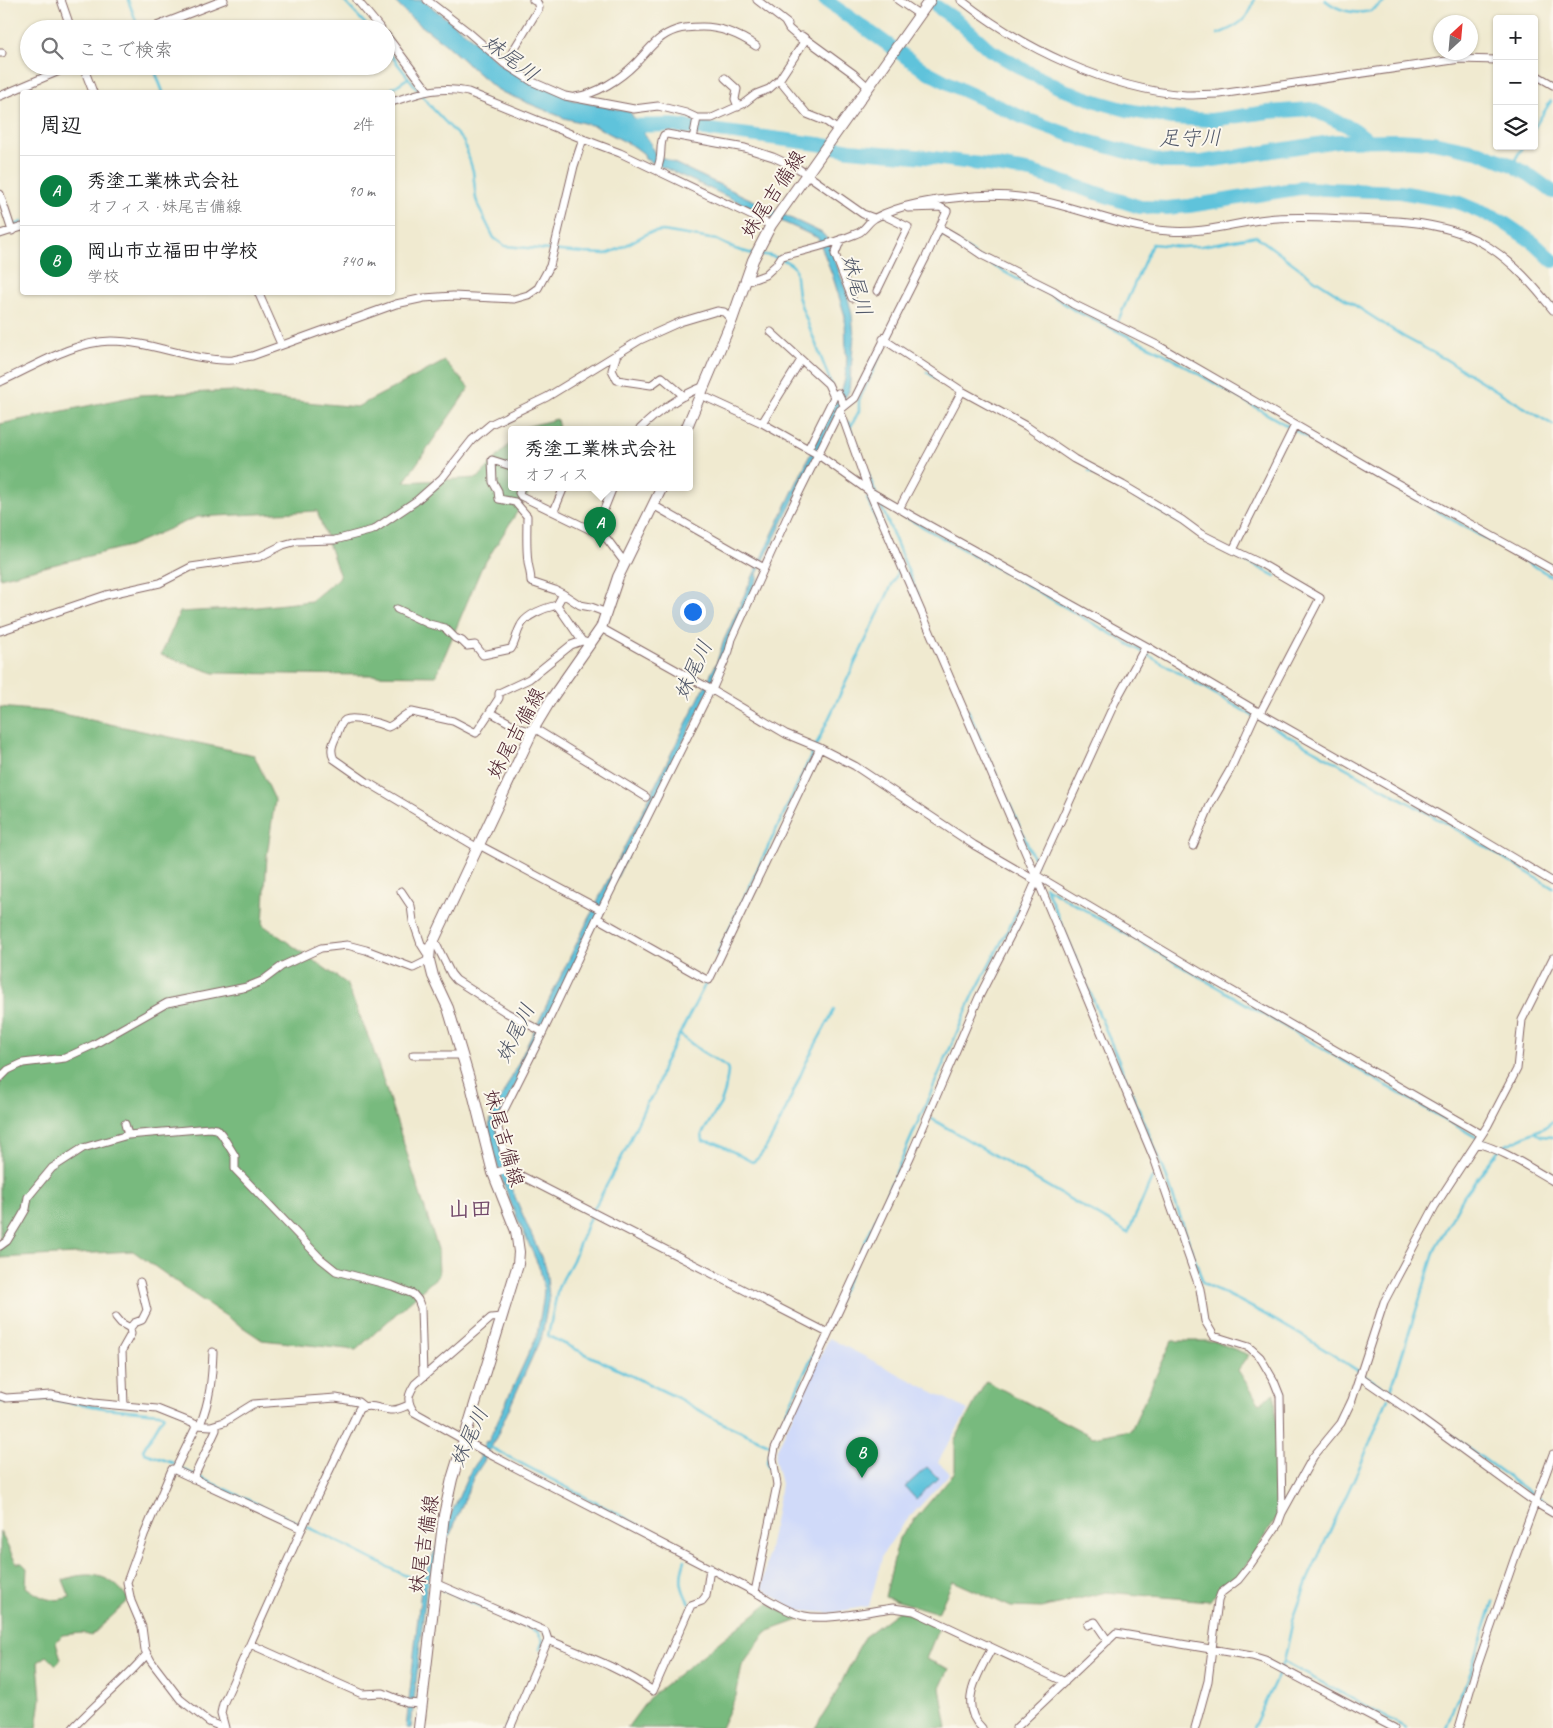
<!DOCTYPE html>
<html lang="ja">
<head>
<meta charset="utf-8">
<style>
	body { margin:0; font-family:Caveat,"Klee One",sans-serif; background:#f2f2f2; color:#202124 }
	.controls { position:absolute; right:15px; top:15px; display:grid; overflow:hidden; border-radius:5px; box-shadow:0 1px 4px #0004 }
	.controls button { width:45px; height:45px; display:grid; place-items:center; padding:0; border:0; border-bottom:1px solid #e0e0e0; background:#fff; color:#202124; font:25px sans-serif }
	.compass { position:absolute; left:1433px; top:15px; width:45px; height:45px; border-radius:50%; background:#fff; box-shadow:0 1px 4px #0004; rotate:26deg }
	.you { position:absolute; left:692px; top:611px; width:18px; height:18px; margin:-12px; border:4px solid #fff; border-radius:50%; background:#1a73e8; box-shadow:0 0 0 8px #1a73e833 }
	.badge { display:grid; place-items:center; width:32px; height:32px; border-radius:50%; background:#0b8043; color:#fff; font-size:16px; font-weight:700 }
	.pin { position:absolute; translate:-50% -41px; filter:drop-shadow(0 1px 2px #0008) }
	.pin::after { content:''; position:absolute; top:26px; width:18px; height:15px; background:inherit; clip-path:polygon(0 0,100% 0,50% 100%) }
	.popup { position:absolute; left:508px; top:426px; width:185px; height:65px; box-sizing:border-box; display:grid; place-content:center; border-radius:5px; background:#fff; filter:drop-shadow(0 1px 4px #0005); font-size:16px; white-space:nowrap; color:#757577 }
	.popup b { font-size:19px; color:#202124 }
	.popup::after { content:''; position:absolute; left:50%; top:100%; margin-left:-10px; border:10px solid transparent; border-top-color:#fff }
	.list { margin:0; padding:0; list-style:none }
	h2 { display:flex; justify-content:space-between; align-items:center; height:65px; margin:0; padding:0 20px; font-size:21px }
	h2 small { font-size:16px; font-weight:400; color:#757577 }
	.list li { display:grid; grid-template-columns:32px 1fr auto; gap:15px; align-items:center; box-sizing:border-box; height:70px; padding:0 20px; border-top:1px solid #e0e0e0 }
	.list b { display:block; font-size:19px; white-space:nowrap }
	.list p { margin:0; font-size:16px; white-space:nowrap; color:#757577 }
	.list em { font-size:16px; font-style:normal; color:#757577 }
	.icon { flex:none; width:28px; height:28px; fill:none; stroke:currentColor; stroke-width:2; stroke-linecap:round; stroke-linejoin:round }
	.map { position:relative; flex:none; width:1553px; height:1728px; overflow:hidden }
	.search { position:absolute; background:#fff; box-shadow:0 1px 4px #0004; left:20px; top:20px; width:375px; height:55px; display:flex; align-items:center; gap:12px; box-sizing:border-box; padding:0 18px; border-radius:28px; color:#757577; font-size:19px }
	.panel { position:absolute; background:#fff; box-shadow:0 1px 4px #0004; left:20px; top:90px; width:375px; height:205px; border-radius:5px }
	.map>svg:first-child { display:block }
	.built { fill:#d0daf9 }
	.forest { fill:#78ba7e; stroke:#616c54 }
	.water { fill:#5ec3db; stroke:#547183 }
	.lines { fill:none; stroke-linecap:round; stroke-linejoin:round }
	.stream { stroke:#5ec3db; stroke-width:2.5 }
	.river { stroke:#5ec3db; stroke-width:14 }
	.minor-casing { stroke:#846665; stroke-width:9 }
	.secondary-casing { stroke:#846665; stroke-width:12 }
	.minor { stroke:#fff; stroke-width:7 }
	.secondary { stroke:#fff; stroke-width:10 }
	.labels { text-anchor:middle; dominant-baseline:central; stroke-width:4; stroke-linejoin:round; paint-order:stroke }
	.street-label { font-size:20px; fill:#4a1f2b; stroke:#fbf7ec }
	.water-label { font-size:21px; font-style:italic; fill:#515869; stroke:#fbf7ec }
	.quarter-label { font-size:22px; font-weight:bold; fill:#72496a; stroke:#fbf7ec }
</style>
</head>
<body>
<div class="map">
<svg width="1553" height="1728" viewBox="0 0 1553 1728">
	<rect width="100%" height="100%" fill="#fbf7ec"/>
	<filter id="ink" filterUnits="userSpaceOnUse"><feTurbulence type="fractalNoise" baseFrequency=".02" numOctaves="2"/><feDisplacementMap in="SourceGraphic" scale="10" xChannelSelector="R" yChannelSelector="G"/><feConvolveMatrix kernelMatrix="1 2 1 2 8 2 1 2 1" color-interpolation-filters="sRGB"/></filter>
	<filter id="wash" filterUnits="userSpaceOnUse"><feTurbulence type="fractalNoise" baseFrequency=".0096" numOctaves="4" result="noise"/><feDisplacementMap in="SourceGraphic" scale="20" xChannelSelector="R" yChannelSelector="G"/><feGaussianBlur stdDeviation="1.12" result="paint"/><feColorMatrix in="noise" values="0 0 0 0 0 0 0 0 0 0 0 0 0 0 0 0 0 1.4 0 .05"/><feComposite in="paint" operator="in"/></filter>
	<g filter="url(#wash)">
		<rect width="100%" height="100%" fill="#f0ead0"/>
		<!-- built -->
		<path class="built" d="M829 1338 968 1410 938 1462 950 1473 901 1527 883 1554 869 1606 830 1613 804 1611 791 1607 762 1588 781 1484 775 1459 776 1451Z"/>
		<!-- forest -->
		<path class="forest" d="M445 361 469 388 404 482 478 478 511 442V487H533L481 569 436 676 214 673 161 655 180 612 249 608 311 601 340 577 317 511 197 517 129 546 0 578V424L140 395 233 391 266 398 357 407Z
			M557 419 559 429H523L525 427Z
			M0 707 54 712 254 755 275 800 267 855 263 925 346 983 372 1046 438 1249 439 1275 356 1350 262 1340 199 1298 133 1251 0 1258Z
			M1172 1341H1214L1249 1355 1238 1370 1259 1403 1275 1393 1280 1512 1242 1572 1209 1601 1106 1592 1042 1608 1011 1607 953 1581 938 1613 885 1597 899 1538 955 1472V1440L986 1381 1093 1437 1131 1430Z
			M0 1531 16 1563H22L27 1568 26 1587C43 1599 50 1603 70 1597L63 1580C90 1570 112 1574 129 1600L91 1636 82 1633 62 1635 56 1642 61 1659 56 1665 47 1656 38 1662 41 1699 37 1728H0Z
			M768 1603 799 1620 766 1632 742 1666 736 1696 721 1728H627L649 1698Z
			M900 1610 939 1627 926 1659 949 1669 940 1688 947 1728H815L831 1703 864 1637Z"/>
		<!-- water -->
		<path class="water" d="M393 0H422L466 33 501 65 573 100 630 112 652 145 651 146 655 154 822 233 828 240 847 294 852 315 854 336 849 391 838 409 757 574 758 577 724 659 495 1126 508 1181 546 1268 549 1297 542 1335 495 1440 484 1461 473 1478 453 1528 427 1581 411 1728H406L422 1580 468 1476 481 1456 479 1455 486 1441 488 1442 537 1335 543 1301 544 1288 540 1269 512 1206 500 1174 489 1132 490 1121 592 912 716 664 724 640 763 554 835 402C846 386 846 374 847 355H846L845 316 832 274 818 238 645 159 644 154 635 147 595 126 564 118 504 93 495 88 444 43 410 17Z
			M927 1467 938 1478 916 1499 905 1487Z"/>
		<g class="lines">
			<!-- stream -->
			<path class="stream" d="M128 0 139 29
				M343 0 370 29
				M1325 0C1337 10 1354 15 1370 11 1375 9 1381 4 1386 0
				M1218 34C1236 27 1249 20 1254 0
				M386 49 433 109 464 142 473 171 476 199 480 210 494 238 505 246 583 253 606 254 619 249 648 233 663 231 717 240 735 249 753 254
				M153 66 163 92
				M387 92 408 78
				M1534 128 1551 101
				M1512 165 1523 146
				M11 227 22 222
				M937 240 943 234 974 253
				M758 254C770 255 787 259 795 268L798 296 802 308 832 386
				M980 258 1017 279 1050 294 1074 310 1161 352 1291 428 1553 577
				M1117 323 1152 244 1182 247 1201 246 1256 236 1314 279 1404 337 1445 359 1553 425
				M927 372 939 380
				M848 422 876 494
				M850 428 859 411V400L886 344
				M1089 471 1184 525
				M880 503 1027 585 1258 719 1463 833 1553 888
				M880 503 918 595
				M1207 541 1275 576
				M968 710 1036 864
				M1045 886 1075 956 1164 1170 1203 1283C1322 1338 1427 1418 1533 1495L1553 1507
				M1047 888 1395 1091 1474 1136 1492 1145
				M717 955 897 574V569L867 498
				M707 981 663 1066 655 1093 646 1104 625 1151 591 1214 573 1260 558 1288 548 1336 676 1397 718 1421 771 1445
				M679 1034 701 1051 721 1063 727 1067 728 1072 725 1091 721 1103 702 1134 703 1141 717 1143 752 1162C768 1158 797 1082 805 1065 814 1046 825 1028 834 1010
				M932 1119 1128 1233 1152 1178 1155 1176
				M1534 1132 1541 1136 1553 1137
				M1390 1393 1436 1247 1464 1196 1500 1148 1545 1127 1553 1121
				M0 1401 5 1402 49 1399 104 1408 159 1413 164 1415 143 1450 145 1453 173 1463 190 1473 318 1532 404 1575 428 1584
				M490 1447 675 1544 688 1552
				M768 1467 767 1461 771 1445 873 1225 972 998 1015 916 1029 882
				M685 1560C679 1578 680 1587 689 1603
				M443 1590 538 1632 543 1641 540 1649
				M1284 1662 1406 1728
				M506 1728 511 1716
				M1253 1728 1284 1662 1293 1620 1308 1579 1364 1457 1388 1398
				M1446 1728 1454 1705 1467 1683 1493 1602"/>
			<!-- river -->
			<path class="river" d="M825 0 924 70 960 89 1026 119 1084 140 1164 162H1201L1337 141 1397 140 1433 142 1480 152 1512 165 1531 176 1553 192
				M937 7 958 21 990 50 1028 72 1064 90 1102 103 1127 110 1172 118 1211 120 1268 112 1311 109 1354 129 1368 140
				M620 126 672 125 818 144 850 150 926 157 1003 167 1032 172 1140 207 1167 208 1189 206 1301 188 1400 192 1457 202 1500 220 1534 243 1553 261"/>
		</g>
	</g>
	<g filter="url(#ink)">
		<g class="lines">
			<defs>
				<path id="minor" d="M61 0 71 29
					M357 0 381 29
					M427 0 467 31 505 64 533 82 565 96 634 109 658 106 686 113 697 118H712L743 104 756 94 769 89 779 80
					M757 0 788 24
					M898 0 920 15
					M961 0C1022 48 1108 89 1186 95 1197 95 1209 94 1220 94L1460 59 1497 60
					M785 22 789 29 804 42 779 80 807 114 827 122 838 130
					M149 29 224 0
					M386 35 428 91
					M802 36 854 74 868 87
					M0 53H2
					M505 64 539 8 537 2 533 0
					M83 66 93 92
					M1534 74 1553 85
					M725 78 737 89 735 99 738 107
					M0 96 71 66
					M575 97C597 94 620 79 635 64 648 51 657 36 676 30 685 27 693 27 702 27 722 27 740 35 756 46
					M392 102C419 93 440 85 468 92L583 139 620 153 771 225
					M693 139 697 118
					M657 169C664 155 658 146 664 135L667 134 745 148 773 157 799 169 863 214 874 218
					M0 194 12 231
					M940 228 957 238 982 255 1054 291 1073 304 1157 345 1382 475 1553 570
					M0 234 22 227
					M841 239 835 254 852 298
					M746 282 765 275 776 265 782 256C804 251 824 246 845 238 850 236 856 234 860 232 866 228 869 221 875 218 901 204 934 200 963 197 986 194 1010 195 1033 199 1079 207 1122 228 1169 231 1202 234 1234 223 1267 219 1294 216 1322 218 1349 219 1396 220 1447 221 1489 247 1514 263 1534 286 1553 310
					M877 291 908 227 883 215
					M258 292 281 344
					M771 332 828 384 834 397
					M883 339 962 391 1026 426 1074 459 1123 485 1182 520 1201 534 1233 550
					M617 354 612 370 617 380 651 385 662 377 684 396
					M0 382C36 366 71 342 111 341 152 341 192 362 233 360 239 359 245 357 252 356L396 304 424 298 453 296 514 299 528 295 538 288 550 266 574 166 583 139
					M701 395 762 423 817 454 869 491 912 516 1146 646 1260 713 1468 831 1553 882
					M840 410 869 491 1037 879 1155 1161 1200 1289 1205 1321 1214 1336 1249 1347 1260 1357 1274 1381 1280 1396 1282 1513
					M762 423 801 360
					M640 429C657 412 682 394 705 386
					M808 449 834 397 838 393 844 405
					M511 466 492 460 493 482 498 491 499 499 515 502 527 516C527 531 526 547 528 562 529 569 531 574 531 582L555 590 563 594
					M521 487 519 493 521 496 595 532 607 539 625 563
					M653 505 764 568
					M899 509 962 391
					M554 511 564 487
					M595 532 613 487
					M557 605 582 641
					M397 609 429 624 445 628 455 638 462 641 467 646 475 645 483 655 511 649C516 642 516 634 520 627 525 615 545 608 557 605L563 594 580 605 591 607 607 613
					M601 628 712 690 786 734 820 748 855 766 974 845 1036 881
					M0 631 106 595 160 583 191 567 259 557 283 545 297 541 335 540 373 530 416 501 442 478 472 440 491 424 547 397 640 340 680 322 717 311 724 312 732 320
					M711 689 597 918 705 979 709 980 820 748
					M712 690 729 651 732 639 789 513 840 410 855 398 926 257 947 211 940 207 908 208
					M490 712 499 698V693L529 679 571 645 582 641 591 644
					M1260 713 1320 598 1260 563 1233 550 1295 425
					M534 728 646 797
					M479 845 601 910
					M1193 846 1211 803 1230 770 1257 711
					M478 848 367 782 334 759C330 751 332 745 336 737 338 732 340 723 345 720 354 716 379 723 388 727 397 724 402 714 412 712L453 721 476 733 490 712 517 727 532 732
					M1036 875 1208 977 1481 1134
					M1036 875 1115 702 1146 646
					M401 891 411 906 413 921 421 944 428 955
					M434 940 451 974 456 980 507 1013 543 1032
					M413 1055H461
					M0 1078 8 1070 23 1063 65 1058 93 1045 167 1003 247 987 262 981 282 966 321 948 347 945 366 950 413 968 429 960
					M125 1124 128 1135 210 1128 217 1129 222 1135 235 1156V1169L321 1259 336 1271 393 1286 413 1294 418 1300 421 1308 423 1375
					M1476 1143C1504 1150 1528 1167 1553 1181
					M508 1169 497 1124 543 1032 597 918
					M493 1173 508 1169 828 1333
					M0 1246 7 1241 18 1223 26 1209 28 1197 52 1168 83 1148 128 1135
					M116 1317 121 1323 130 1328
					M501 1317 491 1318 415 1384C408 1395 406 1401 414 1412L489 1454 755 1592C771 1601 787 1612 804 1616 826 1621 869 1611 893 1608L914 1611 1065 1682
					M1359 1376 1414 1414 1536 1503 1553 1513
					M0 1396 6 1398 51 1395 93 1403 157 1409 197 1425 211 1426 224 1422 253 1404 336 1398 358 1402 363 1406
					M124 1406 122 1350 131 1334 130 1328 134 1323 142 1320 147 1310 140 1282
					M197 1425 175 1470 172 1469 144 1535 127 1582 131 1601 142 1627 145 1650 151 1661 180 1699 209 1722 219 1726
					M200 1425C210 1400 212 1379 213 1352
					M175 1470 302 1529
					M193 1479 216 1430V1425
					M435 1583 545 1631 548 1640 510 1728
					M755 1592 777 1485 773 1458 775 1448 911 1155 979 997 1022 913 1037 879
					M1088 1625 1095 1622 1108 1641
					M548 1640C584 1655 621 1668 653 1691L691 1605 702 1601 706 1596 710 1568
					M250 1644 362 1694 383 1693 407 1703 421 1704
					M73 1728C97 1702 124 1681 147 1654
					M225 1728 221 1713 223 1704 309 1513 359 1409C369 1402 381 1410 392 1410 398 1410 403 1407 409 1405
					M982 1728C957 1705 979 1672 992 1648
					M1016 1728 1116 1633 1252 1656 1265 1660 1394 1728
					M1195 1728 1208 1681 1218 1601 1221 1593 1238 1580 1250 1565 1278 1524 1282 1513 1313 1457 1341 1423 1352 1400 1384 1302 1393 1285 1435 1206 1488 1125 1517 1069 1522 1020 1553 958
					M1459 1728 1477 1667 1514 1560 1553 1454"/>
				<path id="secondary" d="M686 429 732 320 753 260 771 225 930 0
					M419 1728 444 1515 452 1479 518 1264 519 1252 516 1231 493 1173 471 1085 448 1008 433 976 429 960 430 948 434 940 534 728 552 698 601 628 618 577 662 487"/>
			</defs>
			<!-- minor casing -->
			<use href="#minor" class="minor-casing"/>
			<!-- secondary casing -->
			<use href="#secondary" class="secondary-casing"/>
			<!-- minor -->
			<use href="#minor" class="minor"/>
			<!-- secondary -->
			<use href="#secondary" class="secondary"/>
		</g>
	</g>
	<g class="labels">
		<!-- street labels -->
		<g class="street-label">
			<text transform="translate(773 194) rotate(-57)">妹尾吉備線</text>
			<text transform="translate(516 733) rotate(-62)">妹尾吉備線</text>
			<text transform="translate(504 1138) rotate(74)">妹尾吉備線</text>
			<text transform="translate(424 1544) rotate(-81)">妹尾吉備線</text>
		</g>
		<!-- water labels -->
		<g class="water-label">
			<text transform="translate(511 58) rotate(37)">妹尾川</text>
			<text transform="translate(1190 138) rotate(-1)">足守川</text>
			<text transform="translate(857 285) rotate(75)">妹尾川</text>
			<text transform="translate(693 670) rotate(-65)">妹尾川</text>
			<text transform="translate(515 1033) rotate(-64)">妹尾川</text>
			<text transform="translate(469 1437) rotate(-65)">妹尾川</text>
		</g>
		<!-- quarter labels -->
		<g class="quarter-label">
			<text x="470" y="1209">山田</text>
		</g>
	</g>
</svg>
<div class="controls">
<button>+</button>
<button>−</button>
<button><svg class="icon" aria-label="layers" viewBox="0 0 24 24"><path d="M12 4l9 5-9 5-9-5zM3 14l9 5 9-5"/></svg></button>
</div>
<svg class="compass" viewBox="-18 -18 36 36"><path d="M0-13l5 13h-10z" fill="#e53935"/><path d="M0 13l5-13h-10z" fill="#757577"/></svg>
<div class="you"></div>
<div class="pin badge" style="left:600px;top:548px">A</div>
<div class="popup"><b>秀塗工業株式会社</b>オフィス</div>
<div class="pin badge" style="left:862px;top:1478px">B</div>
<div class="search"><svg class="icon" aria-label="search" viewBox="0 0 24 24"><circle cx="10" cy="10" r="6"/><path d="M15 15l6 6"/></svg>ここで検索</div>
<section class="panel">
<h2>周辺<small>2件</small></h2>
<ul class="list">
<li><span class="badge">A</span><div><b>秀塗工業株式会社</b><p>オフィス · 妹尾吉備線</p></div><em>90 m</em></li>
<li><span class="badge">B</span><div><b>岡山市立福田中学校</b><p>学校</p></div><em>740 m</em></li>
</ul>
</section>
</div>
</body>
</html>
